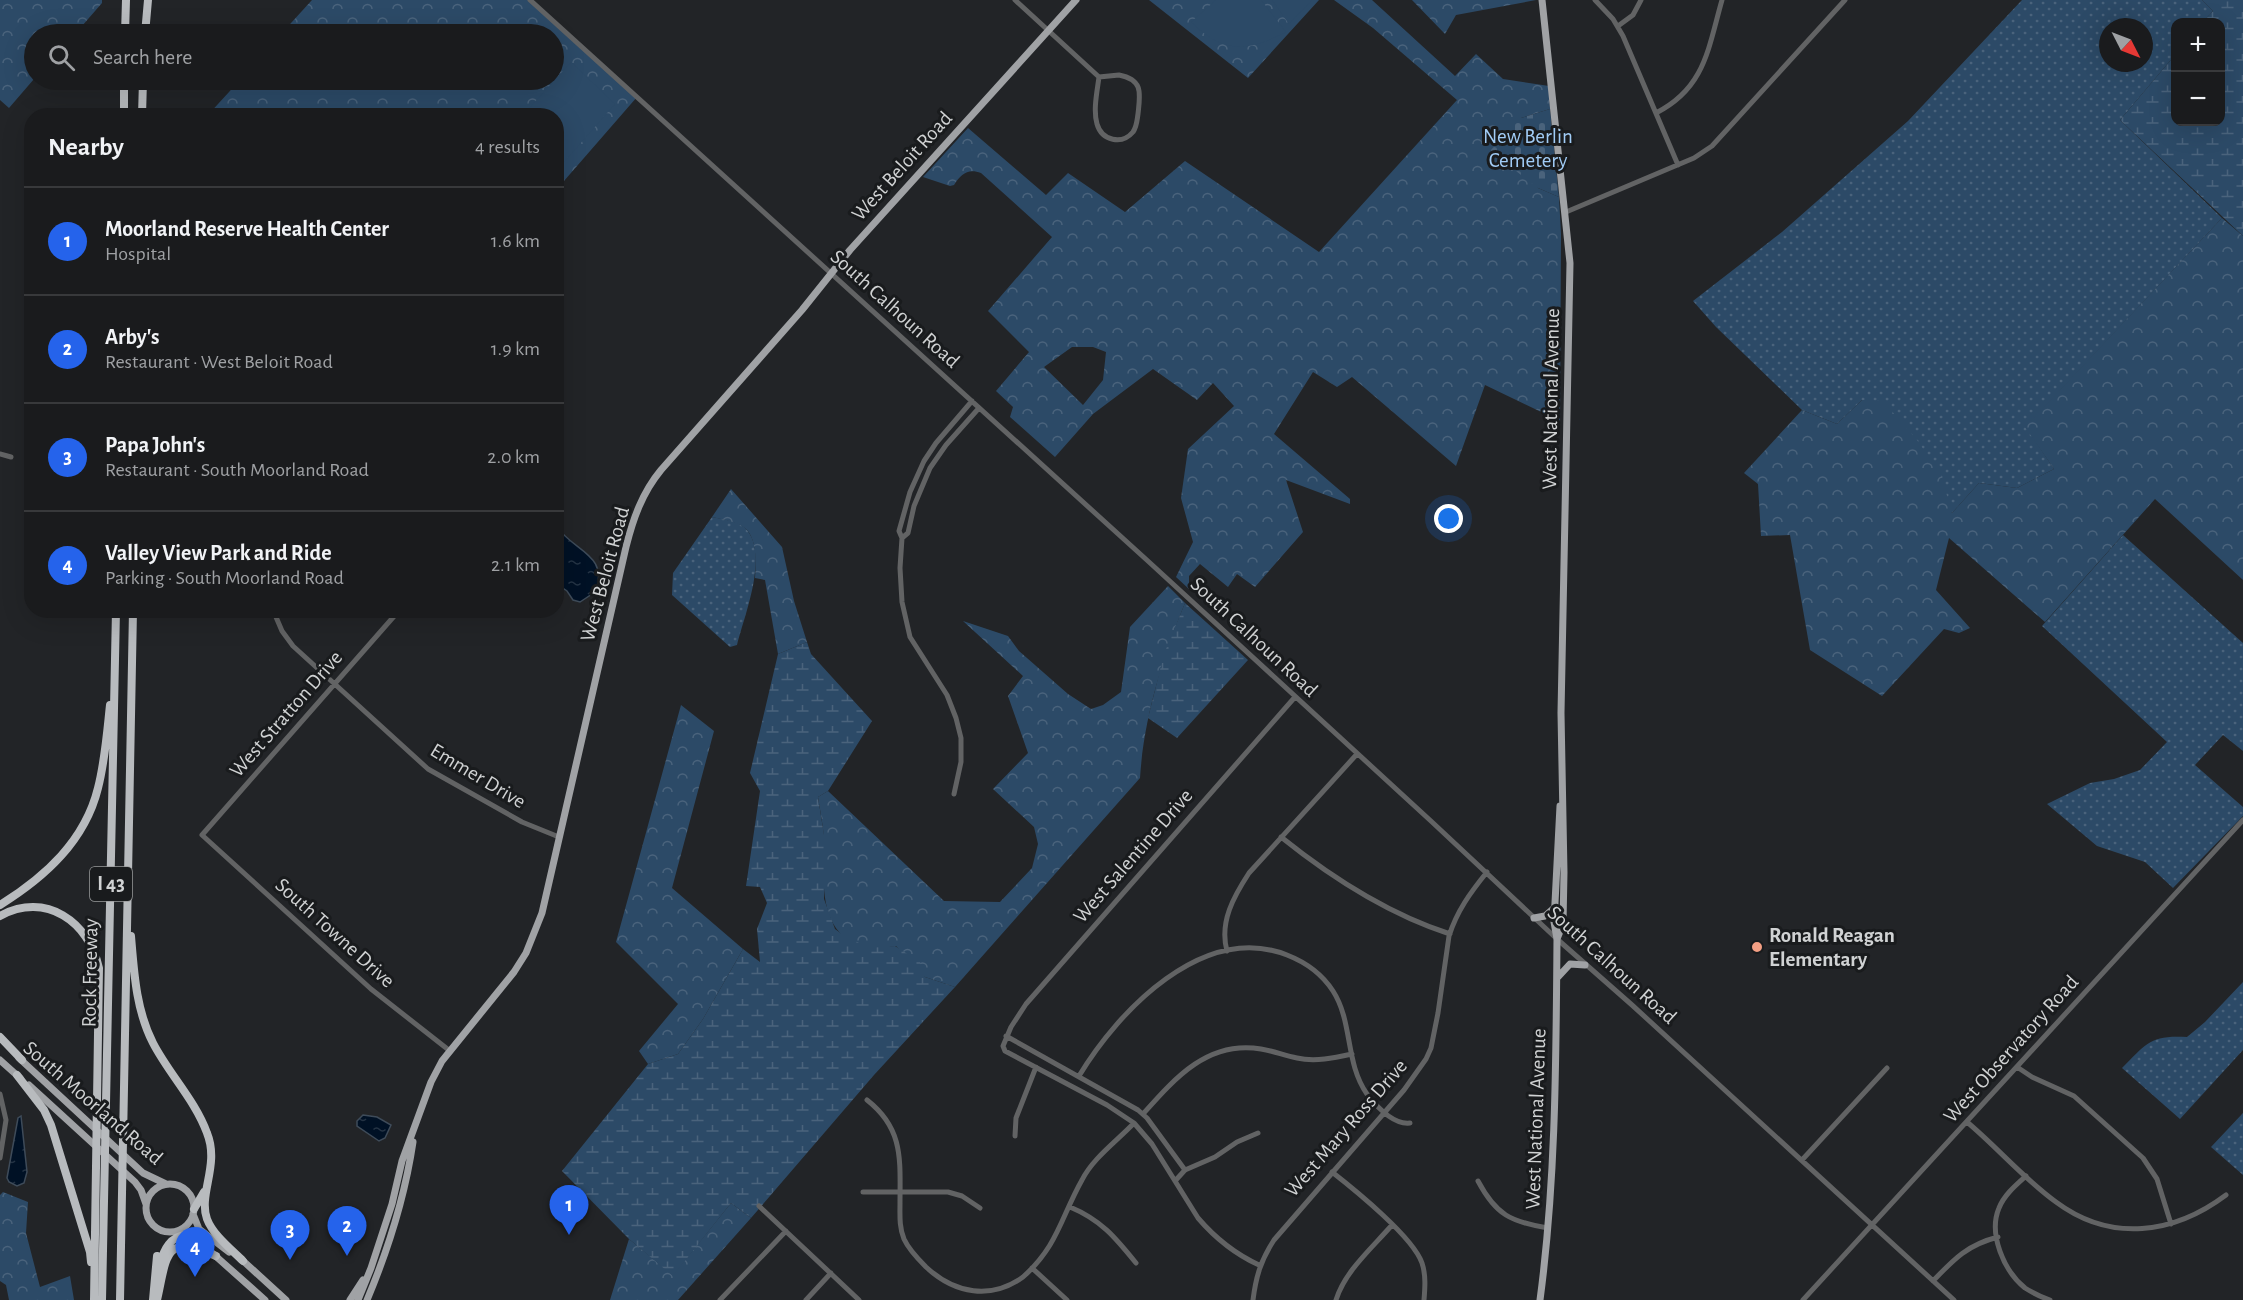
<!DOCTYPE html>
<html lang="en">
<head>
<meta charset="utf-8">
<style>
	body { margin:0; font-family:"Alegreya Sans",sans-serif; background:#27282a; color:#f1f3f6 }
	.controls { position:absolute; right:18px; top:18px; display:grid; overflow:hidden; border-radius:12px; box-shadow:0 6px 24px #0002 }
	.controls button { width:54px; height:54px; display:grid; place-items:center; padding:0; border:0; border-bottom:2px solid #38393b; background:#1a1b1d; color:#f1f3f6; font:30px sans-serif }
	.compass { position:absolute; left:2099px; top:18px; width:54px; height:54px; border-radius:50%; background:#1a1b1d; box-shadow:0 6px 24px #0002; rotate:132deg }
	.you { position:absolute; left:1449px; top:519px; width:21px; height:21px; margin:-15px; border:4px solid #fff; border-radius:50%; background:#1a73e8; box-shadow:0 0 0 9px #1a73e833 }
	.badge { display:grid; place-items:center; width:39px; height:39px; border-radius:50%; background:#2563eb; color:#fff; font-size:20px; font-weight:700 }
	.pin { position:absolute; translate:-50% -50px; filter:drop-shadow(0 2px 3px #0008) }
	.pin::after { content:''; position:absolute; top:32px; width:21px; height:18px; background:inherit; clip-path:polygon(0 0,100% 0,50% 100%) }
	.list { margin:0; padding:0; list-style:none }
	h2 { display:flex; justify-content:space-between; align-items:center; height:78px; margin:0; padding:0 24px; font-size:26px }
	h2 small { font-size:20px; font-weight:400; color:#9fa1a4 }
	.list li { display:grid; grid-template-columns:39px 1fr auto; gap:18px; align-items:center; box-sizing:border-box; height:108px; padding:0 24px; border-top:2px solid #38393b }
	.list b { display:block; font-size:22px; white-space:nowrap }
	.list p { margin:0; font-size:20px; white-space:nowrap; color:#9fa1a4 }
	.list em { font-size:20px; font-style:normal; color:#9fa1a4 }
	.icon { flex:none; width:33px; height:33px; fill:none; stroke:currentColor; stroke-width:2; stroke-linecap:round; stroke-linejoin:round }
	.map { position:relative; flex:none; width:2243px; height:1300px; overflow:hidden }
	.search { position:absolute; background:#1a1b1d; box-shadow:0 6px 24px #0002; left:24px; top:24px; width:540px; height:66px; display:flex; align-items:center; gap:15px; box-sizing:border-box; padding:0 21px; border-radius:33px; color:#9fa1a4; font-size:22px }
	.panel { position:absolute; background:#1a1b1d; box-shadow:0 6px 24px #0002; left:24px; top:108px; width:540px; height:510px; border-radius:24px }
	.map>svg:first-child { display:block }
	.grass { fill:url(#grass-dots); fill-rule:evenodd }
	.forest { fill:url(#forest-crowns); fill-rule:evenodd }
	.wetland { fill:url(#wetland-marsh) }
	.cemetery { fill:url(#cemetery-stones) }
	.pitch { fill:#2c4a67 }
	.water { fill:url(#water-ripples); stroke:#3e4b59; stroke-width:1.5 }
	.lines { fill:none; stroke-linecap:round; stroke-linejoin:round }
	.minor { stroke:#626364; stroke-width:5 }
	.major { stroke:#a0a2a5; stroke-width:7 }
	.highway { stroke:#b8bbbe; stroke-width:8 }
	.poi-dot { fill:#f39f84; stroke:#191b1d; stroke-width:2 }
	.labels { text-anchor:middle; dominant-baseline:central; stroke-width:6; stroke-linejoin:round; paint-order:stroke }
	.shield { fill:#191b1d; stroke:#999b9c; stroke-width:1.5 }
	.shield-label { font-size:20px; font-weight:bold; fill:#d0d2d3 }
	.park-label { font-size:21px; fill:#a1ccf6; stroke:#191b1d }
	.street-label { font-size:21px; fill:#d0d2d3; stroke:#191b1d }
	.poi-label { font-size:21px; font-weight:bold; fill:#d0d2d3; stroke:#191b1d; text-anchor:start }
</style>
</head>
<body>
<div class="map">
<svg width="2243" height="1300" viewBox="0 0 2243 1300">
	<defs>
		<pattern id="grass-dots" width="8" height="8" patternUnits="userSpaceOnUse" patternTransform="scale(1.5)"><rect width="8" height="8" fill="#2c4a67"/><path d="M2 2h.1M6 6h.1" fill="none" stroke="#4a637c" stroke-width="1.8" stroke-linecap="round"/></pattern>
		<pattern id="forest-crowns" width="20" height="18" patternUnits="userSpaceOnUse" patternTransform="scale(1.5)"><rect width="20" height="18" fill="#2c4a67"/><path d="M2 6a3 3 0 1 1 6 0M12 15a3 3 0 1 1 6 0" fill="none" stroke="#4a637c"/></pattern>
		<pattern id="wetland-marsh" width="20" height="14" patternUnits="userSpaceOnUse" patternTransform="scale(1.5)"><rect width="20" height="14" fill="#2c4a67"/><path d="M1 5h8M5 5V1M11 12h8M15 12V8" fill="none" stroke="#4a637c"/></pattern>
		<pattern id="cemetery-stones" width="16" height="16" patternUnits="userSpaceOnUse" patternTransform="scale(1.5)"><rect width="16" height="16" fill="#2c4a67"/><path d="M2 7V4a2 2 0 0 1 4 0v3zM10 15v-3a2 2 0 0 1 4 0v3z" fill="#4a637c"/></pattern>
		<pattern id="water-ripples" width="26" height="14" patternUnits="userSpaceOnUse" patternTransform="scale(1.5)"><rect width="26" height="14" fill="#001125"/><path d="M2 4q2-2 4 0t4 0M15 11q2-2 4 0t4 0" fill="none" stroke="#243344"/></pattern>
	</defs>
	<rect width="100%" height="100%" fill="#222427"/>
	<!-- grass -->
	<path class="grass" d="M2022 0H2202L2213 11 2203 22H2176L2175 55 2120 120 2222 218 2026 427 2054 469 2017 488 1979 483 1952 513 1862 400 1837 424 1802 410 1716 327 1693 301 1782 232 1908 121ZM2108 27H2144V63H2108Z
		M712 517C721 519 737 521 744 527 771 551 744 616 737 645L730 647 672 595 673 573Z
		M2123 535 2243 643V751L2223 735 2195 765 2243 807V816L2173 888 2145 862 2097 846 2047 804 2090 783 2114 779 2140 770 2167 742 2042 626Z
		M2243 982V1050L2180 1119 2122 1068C2147 1043 2150 1035 2187 1037L2205 1022Z
		M2243 1113V1175L2211 1147Z"/>
	<!-- forest -->
	<path class="forest" d="M0 0H102V3L75 34H34V79L9 108 0 100Z
		M312 0H530L637 97 557 189 556 116H207L240 80H554V34H281Z
		M1149 0H1319L1248 78Z
		M1334 0H1372L1455 76 1476 54 1503 79 1549 86 1550 109 1521 118 1538 188 1559 197 1561 234 1560 421 1485 385 1456 466 1352 377 1337 387 1313 372 1274 434 1350 499V504L1286 480 1303 532 1255 587 1237 574 1228 587 1200 564 1189 576V589L1176 577 1193 542 1181 498 1188 449 1234 406 1213 383 1197 400 1153 369 1093 414 1055 457 1010 417 1013 407 996 391 1029 352 988 311 1052 237 981 173C968 168 961 174 954 185L950 186 923 177 968 128 1046 195 1068 173 1125 212 1185 161 1319 252 1457 100 1373 28ZM1072 347H1093L1106 352 1103 380 1083 405 1044 367Z
		M1412 0H1536L1456 15 1445 34Z
		M2222 218 2243 236V580L2155 499 2045 622 1949 538 1936 590 1970 628 1959 633 1944 629 1882 696 1810 650 1790 535 1761 536 1758 484 1744 473 1802 410 1837 424 1862 400 1883 401 1917 440 1941 475 1952 513 1979 483 2017 488 2054 469 2025 427Z
		M731 489 782 547 794 601 807 642 778 654 765 580 755 578C756 562 758 533 740 525 731 521 721 519 712 517Z
		M1168 586 1185 603C1162 660 1144 717 1140 778L955 987 925 977 896 946C887 947 876 950 868 948 815 936 824 879 824 838 823 825 820 810 818 797L828 791 944 901 1000 902 1032 868 1038 844 1034 827 993 789 1028 753 1008 696 1023 676 963 621 1008 636 1019 651 1068 694 1091 709 1103 705 1121 692 1130 627Z
		M681 705 714 731 672 888 743 949 703 1019 678 1054 648 1064 639 1051 678 1004 616 942Z
		M3 1192 28 1202 26 1233 40 1287 70 1276 74 1300H9L6 1285 0 1281V1195Z
		M731 1203 751 1218 678 1300H610L629 1239 673 1275Z"/>
	<!-- wetland -->
	<path class="wetland" d="M2202 0H2243V236L2120 120 2175 55 2176 122H2220V22H2203L2213 11Z
		M1185 603 1248 660 1177 738 1148 718 1164 654Z
		M807 642 811 654 872 721 828 791 818 797 824 835V899L835 929 846 937 870 948 895 946 920 962 925 977 955 987 874 1075 751 1218 731 1203 673 1276 629 1239 562 1171 648 1064 678 1054 703 1019 743 949 760 962 757 929 767 903 760 887 746 886 760 791 750 773 778 654Z"/>
	<!-- cemetery -->
	<path class="cemetery" d="M1550 109 1559 197 1538 188 1490 151 1521 118Z"/>
	<!-- pitch -->
	<path class="pitch" d="M1216 0H1261L1286 32C1248 52 1223 54 1191 22Z
		M1272 0H1312L1289 24Z
		M571 62 615 104 557 170 556 116 523 115Z"/>
	<!-- water -->
	<path class="water" d="M557 526C570 550 611 554 595 592L580 602 573 600 567 591 557 584Z
		M363 1115 377 1117 391 1125 385 1138 379 1141 357 1126V1121Z
		M21 1116 27 1172 24 1183 17 1186 9 1182 7 1178 18 1118Z"/>
	<g class="lines">
		<!-- minor -->
		<path class="minor" d="M530 0 1149 562 1432 822 1557 939 1632 1005 1954 1300
			M1015 0 1099 77
			M1595 0 1613 19 1623 36 1678 165
			M1618 26 1633 15 1641 0
			M1119 75C1144 80 1140 94 1138 114 1137 120 1137 126 1133 132 1122 145 1102 141 1097 124 1093 110 1097 92 1099 77Z
			M1656 113C1705 88 1708 49 1722 0
			M1566 212 1694 158 1712 146 1845 0
			M0 454 11 457
			M902 538 908 533 914 506 930 468 946 445 979 408
			M273 610 282 631 293 646 428 769 522 822 559 837
			M396 614 202 835 371 989 450 1051
			M954 794 961 762V738L956 718 947 695 910 637 902 602 900 568 902 538 899 531 910 492 924 461 936 443 972 401
			M1281 837C1332 878 1388 914 1450 934
			M1227 951C1219 922 1234 896 1249 873L1357 754
			M1006 1036 1138 1110 1147 1118 1185 1170
			M2017 1067 2032 1077 2074 1096 2143 1158 2157 1179 2171 1224
			M1079 1076C1118 1011 1203 922 1287 955 1305 962 1322 974 1333 991 1353 1022 1345 1063 1367 1094 1377 1107 1393 1125 1410 1123
			M0 1094 6 1120 0 1158
			M867 1100C904 1129 900 1160 900 1203 900 1215 899 1227 904 1239 909 1250 918 1259 926 1267 955 1294 991 1300 1023 1277 1058 1246 1061 1217 1082 1180 1093 1158 1117 1141 1134 1123
			M1143 1114C1175 1078 1208 1040 1261 1049 1274 1051 1285 1056 1297 1058 1315 1062 1334 1058 1352 1054
			M1967 1122C1998 1148 2024 1179 2056 1202 2111 1243 2174 1234 2226 1195
			M1015 1136 1016 1118 1036 1067
			M1802 1160 1887 1068
			M1332 1172C1355 1190 1413 1237 1422 1263 1426 1275 1425 1288 1424 1300
			M2026 1176C2016 1185 2004 1195 1999 1208 1988 1234 2004 1271 2025 1288 2033 1293 2041 1297 2050 1300
			M1175 1181 1185 1170 1215 1157 1237 1142 1258 1133
			M1478 1181C1496 1215 1511 1222 1548 1228
			M863 1192H948L962 1196 980 1208
			M759 1206 859 1300
			M1070 1207C1101 1220 1115 1237 1136 1263
			M1259 1265C1235 1254 1216 1239 1198 1218L1152 1144 1134 1123 1107 1105 1005 1051 1003 1046 1011 1027 1026 1004 1295 697
			M1032 1268 1067 1300
			M1933 1281C1954 1259 1967 1245 1998 1237
			M720 1300 786 1231
			M806 1300 831 1273
			M1253 1300C1256 1276 1261 1260 1274 1240L1404 1090 1426 1059 1431 1048 1438 1013 1449 936C1457 911 1470 893 1487 872
			M1336 1300C1345 1271 1372 1248 1392 1225
			M1803 1300 2243 820"/>
		<!-- major -->
		<path class="major" d="M1542 0 1570 263 1561 713 1564 872 1563 924 1557 939
			M1534 918 1545 916 1554 908
			M1558 977 1570 964 1585 965
			M19 1058 143 1173 166 1184
			M0 1060 20 1078
			M29 1085 135 1182 141 1190 146 1204
			M146 1208a24 24 0 1 1 48 0a24 24 0 1 1-48 0Z
			M193 1214 199 1229 229 1252
			M182 1234 202 1244 265 1300
			M241 1259 286 1300
			M350 1300 363 1280
			M358 1300 371 1268 392 1204 402 1161 431 1082 442 1061 514 972 526 953 542 913 626 547C633 519 642 493 661 470L802 310 850 250 1076 0
			M367 1300C388 1250 405 1196 413 1142
			M1540 1300C1556 1180 1556 1059 1557 939L1554 922 1560 806"/>
		<!-- highway -->
		<path class="highway" d="M125 34 126 0
			M145 34 148 0
			M124 116V80
			M142 116 143 80
			M0 905C45 877 85 841 98 788 105 761 107 733 110 705
			M0 916C46 891 89 922 99 968L94 1300
			M131 936C134 972 136 1010 153 1043 169 1074 195 1100 207 1133 220 1165 198 1194 207 1219 213 1235 231 1249 243 1261
			M0 1037 22 1060
			M17 1075 44 1110 51 1125 90 1252 91 1262
			M194 1209 204 1192
			M161 1263C163 1250 171 1236 186 1235
			M102 1300 116 610
			M120 1300 133 610
			M153 1300 157 1256
			M157 1300C167 1256 164 1232 216 1256"/>
	</g>
	<!-- markers -->
	<circle class="poi-dot" cx="1757" cy="947" r="6"/>
	<g class="labels">
		<!-- shield labels -->
		<rect class="shield" x="90" y="867" width="42" height="34" rx="4.5"/>
		<g class="shield-label">
			<text x="111" y="884">I 43</text>
		</g>
		<!-- park labels -->
		<g class="park-label">
			<text x="1528" y="136">New Berlin<tspan x="1528" dy="24">Cemetery</tspan></text>
		</g>
		<!-- street labels -->
		<g class="street-label">
			<text transform="translate(902 166) rotate(-48)">West Beloit Road</text>
			<text transform="translate(895 309) rotate(42)">South Calhoun Road</text>
			<text transform="translate(1551 399) rotate(-89)">West National Avenue</text>
			<text transform="translate(605 574) rotate(-75)">West Beloit Road</text>
			<text transform="translate(1254 637) rotate(43)">South Calhoun Road</text>
			<text transform="translate(286 714) rotate(-49)">West Stratton Drive</text>
			<text transform="translate(478 776) rotate(31)">Emmer Drive</text>
			<text transform="translate(1133 856) rotate(-49)">West Salentine Drive</text>
			<text transform="translate(335 933) rotate(42)">South Towne Drive</text>
			<text transform="translate(1612 965) rotate(42)">South Calhoun Road</text>
			<text transform="translate(90 973) rotate(-89)">Rock Freeway</text>
			<text transform="translate(2011 1049) rotate(-48)">West Observatory Road</text>
			<text transform="translate(93 1103) rotate(41)">South Moorland Road</text>
			<text transform="translate(1536 1119) rotate(-88)">West National Avenue</text>
			<text transform="translate(1346 1128) rotate(-49)">West Mary Ross Drive</text>
		</g>
		<!-- poi labels -->
		<g class="poi-label">
			<text x="1769" y="935">Ronald Reagan<tspan x="1769" dy="24">Elementary</tspan></text>
		</g>
	</g>
</svg>
<div class="controls">
<button>+</button>
<button>−</button>
</div>
<svg class="compass" viewBox="-18 -18 36 36"><path d="M0-13l5 13h-10z" fill="#e53935"/><path d="M0 13l5-13h-10z" fill="#9fa1a4"/></svg>
<div class="you"></div>
<div class="pin badge" style="left:569px;top:1235px">1</div>
<div class="pin badge" style="left:347px;top:1256px">2</div>
<div class="pin badge" style="left:290px;top:1260px">3</div>
<div class="pin badge" style="left:195px;top:1277px">4</div>
<div class="search"><svg class="icon" aria-label="search" viewBox="0 0 24 24"><circle cx="10" cy="10" r="6"/><path d="M15 15l6 6"/></svg>Search here</div>
<section class="panel">
<h2>Nearby<small>4 results</small></h2>
<ul class="list">
<li><span class="badge">1</span><div><b>Moorland Reserve Health Center</b><p>Hospital</p></div><em>1.6 km</em></li>
<li><span class="badge">2</span><div><b>Arby's</b><p>Restaurant · West Beloit Road</p></div><em>1.9 km</em></li>
<li><span class="badge">3</span><div><b>Papa John's</b><p>Restaurant · South Moorland Road</p></div><em>2.0 km</em></li>
<li><span class="badge">4</span><div><b>Valley View Park and Ride</b><p>Parking · South Moorland Road</p></div><em>2.1 km</em></li>
</ul>
</section>
</div>
</body>
</html>
